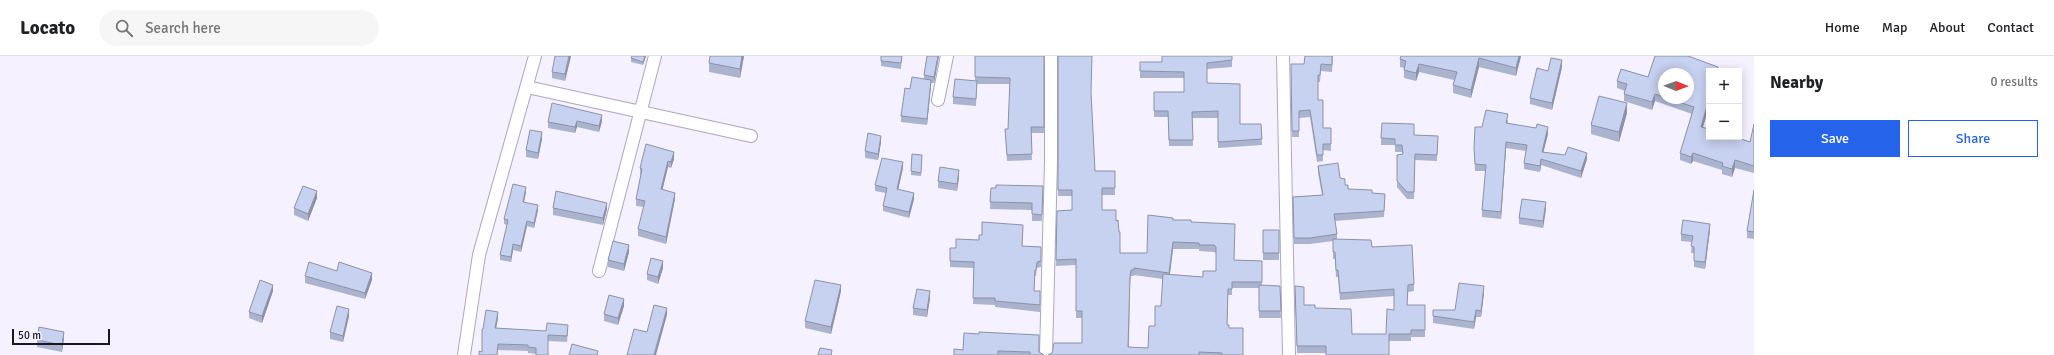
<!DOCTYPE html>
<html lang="en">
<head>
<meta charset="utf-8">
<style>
	body { margin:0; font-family:Signika,sans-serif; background:#f6f6f6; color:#202124 }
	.controls { position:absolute; right:12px; top:12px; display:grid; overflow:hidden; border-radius:0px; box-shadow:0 2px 10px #0003 }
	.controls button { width:36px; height:36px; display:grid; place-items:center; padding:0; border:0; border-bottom:1px solid #e0e0e0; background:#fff; color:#202124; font:20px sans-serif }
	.compass { position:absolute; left:1658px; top:12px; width:36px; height:36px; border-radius:50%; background:#fff; box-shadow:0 2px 10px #0003; rotate:91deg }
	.scale { position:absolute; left:12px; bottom:10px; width:98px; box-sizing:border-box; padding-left:4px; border:2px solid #1b1722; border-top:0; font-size:11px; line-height:14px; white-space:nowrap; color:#1b1722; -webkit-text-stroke:3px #f5f1fe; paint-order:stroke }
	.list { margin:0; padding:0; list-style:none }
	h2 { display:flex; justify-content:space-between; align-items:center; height:52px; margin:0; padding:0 16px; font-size:17px }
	h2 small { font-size:13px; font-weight:400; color:#757577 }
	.actions { display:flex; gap:8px; padding:12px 16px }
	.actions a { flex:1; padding:9px 0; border:1px solid #2563eb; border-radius:0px; text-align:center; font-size:14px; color:#2563eb }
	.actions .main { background:#2563eb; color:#fff }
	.icon { flex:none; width:22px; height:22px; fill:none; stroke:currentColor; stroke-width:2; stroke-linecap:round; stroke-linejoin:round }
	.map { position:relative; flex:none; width:1754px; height:299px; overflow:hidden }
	header { display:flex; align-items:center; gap:24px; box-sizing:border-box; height:56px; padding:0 20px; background:#fff; border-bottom:1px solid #e0e0e0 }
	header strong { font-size:19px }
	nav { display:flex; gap:22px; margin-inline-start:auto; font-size:14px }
	.search { width:280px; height:36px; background:#f6f6f6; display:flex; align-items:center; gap:10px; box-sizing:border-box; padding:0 14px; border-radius:22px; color:#757577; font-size:15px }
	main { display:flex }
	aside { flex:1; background:#fff }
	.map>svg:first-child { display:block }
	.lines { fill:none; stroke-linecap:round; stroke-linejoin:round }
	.street-casing { stroke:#afa5c4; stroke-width:14 }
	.street { stroke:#fff; stroke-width:12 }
	.wall { fill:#abb4ce; fill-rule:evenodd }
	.shaded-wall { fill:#8b92a8 }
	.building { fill:#c7d1f0; stroke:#8b92a8; fill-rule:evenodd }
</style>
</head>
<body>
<header>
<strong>Locato</strong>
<div class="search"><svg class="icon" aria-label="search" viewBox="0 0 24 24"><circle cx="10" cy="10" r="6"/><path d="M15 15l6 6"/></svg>Search here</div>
<nav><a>Home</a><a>Map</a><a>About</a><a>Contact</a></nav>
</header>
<main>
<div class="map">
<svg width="1754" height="299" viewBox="0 0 1754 299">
	<rect width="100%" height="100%" fill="#f5f1fe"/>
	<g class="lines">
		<defs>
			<path id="street" d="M1283 0 1289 299
				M527 31 751 80
				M938 44 947 0
				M599 215 655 0
				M464 299 479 199 535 0
				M1046 299 1051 105V0"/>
		</defs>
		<!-- street casing -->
		<use href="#street" class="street-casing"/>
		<!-- street -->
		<use href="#street" class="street"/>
	</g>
	<!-- wall -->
	<path class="wall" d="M571 0 565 25 552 22V16Z
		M646 0 643 9 631 6V2Z
		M744 0 740 22 709 16V7Z
		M881 0H902L901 13 881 10Z
		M927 0H939L934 27H931L927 69 901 66V60L910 33 924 22V19Z
		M975 0H1044V77H1031L1032 104 1007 105 1005 73H1008L1010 28H977L976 50 953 48V41L975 25Z
		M1058 0 1091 39 1095 115H1115V139H1102V154L1116 165 1119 176 1120 197H1147L1173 164 1191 166 1234 204 1262 205V229L1280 230 1281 262H1259V232H1232V239H1228L1227 269 1229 272 1243 299H1048L1082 287V262H1076V209L1056 210 1057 155 1072 154V140H1058ZM1173 193H1199V195L1214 196 1216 197V215L1203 221 1170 218ZM1134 219 1163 223 1161 250 1148 292 1129 291 1130 228 1131 220H1134Z
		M1232 0V11L1207 13V27L1240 68H1261L1262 89 1218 92V62H1192L1193 90H1169L1168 61H1154V36H1184V22H1140V6H1162Z
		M1305 0H1333L1332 16 1321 15 1320 26H1318V44L1323 72H1331V95L1323 94V105L1317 106 1310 61 1299 62V81H1292L1291 8H1304Z
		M1401 0H1521L1516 20 1479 11 1471 42 1453 37V29L1454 24 1419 16 1416 25 1404 22V12L1400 11V3Z
		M1655 0H1688L1718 11V15H1709V50L1703 71 1709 73V81H1735L1750 86 1754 68V117L1735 112 1732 121 1722 118V114L1693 105 1691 108 1680 104V97L1692 58 1655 45 1652 54 1624 45V38L1625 35 1617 32V25L1621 13 1648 21ZM1664 18H1688V42H1664Z
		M1562 11 1552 54 1530 48V42L1548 15Z
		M1627 57 1619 86 1591 78V69Z
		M1508 64V67L1548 78 1543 96 1587 103 1581 122 1541 109 1540 116 1524 113V107L1526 95 1506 92 1501 163 1482 161V154L1486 115H1475L1474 92 1482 71Z
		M602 65 599 76 577 71 575 77 548 72V66Z
		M1414 79 1438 80 1437 105 1415 104 1414 143H1407L1397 131V99L1403 98 1402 96H1395V89H1381V82Z
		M542 83 538 103 526 101V94Z
		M881 86 878 104 865 102V95Z
		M922 102 921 120 911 119V115Z
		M674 103 671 112 668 111 662 134 675 143 666 188 638 180V173L644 151 636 150V143L641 119H640V112Z
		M1318 110 1340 122 1345 129 1348 133 1372 137 1385 138 1384 161 1335 165 1337 178V183L1372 191 1414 228V235L1408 236 1407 249H1425V281H1411V285H1389L1326 297H1297L1295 237 1304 249 1315 252 1352 278H1386L1394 254V240L1340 244 1338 221H1336L1335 203H1333V185L1310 188H1294L1293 141 1322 139 1318 117Z
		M903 112 898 133 914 143 909 162 883 155V150L886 137 875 135V129Z
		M959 121 957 135 938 132V125Z
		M1043 130 1042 165H1032V154L990 153 991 132Z
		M1754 134V183L1747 182V175Z
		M526 136 524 146 538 154 534 172 527 170 521 196 513 194 511 206 500 204V199L507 169 504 168V163Z
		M317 142 308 165 294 159V152Z
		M553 152 607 153 603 169 553 159Z
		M1546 153 1543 172 1519 168V162Z
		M1263 174H1279V204H1263Z
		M1710 174 1705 213 1694 211V197H1691L1692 186 1681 185V178Z
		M1022 190 1041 191V211L1037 212 1036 220H1035L1034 235H1040V256L995 251V249L973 248 974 212 950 211V192Z
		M629 196 624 215 608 211V204Z
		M663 212 658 228 647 224V218Z
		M337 215 372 224 365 243 305 227V220Z
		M273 235 262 267 249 262V256Z
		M841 235 831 278 805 272V265Z
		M1484 237 1481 261H1476L1474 273 1433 267V260L1455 254Z
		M930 242 927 261 913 259V252Z
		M624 250 618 269 604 265V258Z
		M349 260 343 286 330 283V276Z
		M498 262 496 272 546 275H568L567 286 548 285 536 298 528 297V295L498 294 497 299H479L482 296Z
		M64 282 62 296 37 291V284Z
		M954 293 1039 296 1044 299H954Z"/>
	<!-- shaded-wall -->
	<path class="shaded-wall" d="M569 0H571L565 25V18Z
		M645 0H646L643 9V6Z
		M742 0H744L740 22V13Z
		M938 0H939L934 27V21Z
		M1519 0H1521L1516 20V12Z
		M1479 2V11L1471 42V34Z
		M1562 4V11L1552 54V47Z
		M1419 8V16L1416 25V17Z
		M931 24V30L927 69V63Z
		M1655 38V45L1652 54V46Z
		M1709 43V50L1701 78V71Z
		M1627 47V57L1619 86V76Z
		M602 59V65L599 76V70Z
		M577 65V71L575 77V71Z
		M1548 71V78L1542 102V96Z
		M542 76V83L538 103V97Z
		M881 80V86L878 104V98Z
		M1506 86V92L1501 163V156Z
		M674 96V103L671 112V106Z
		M1587 97V103L1581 122V115Z
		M1693 97V105L1691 108V101Z
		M1541 103V109L1540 116V110Z
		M1735 104V112L1732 121V113Z
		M668 105V111L661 140V133Z
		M903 106V112L897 139V133Z
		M959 114V121L957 135V128Z
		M526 131V136L523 151V146Z
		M317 135V142L308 165V158Z
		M675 137V143L666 188V181Z
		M914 137V143L909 162V156Z
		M1546 146V153L1543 172V165Z
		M607 147V153L603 169V162Z
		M538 149V154L534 172V167Z
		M527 165V170L521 196V190Z
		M1710 168V174L1705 213V206Z
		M1173 186V193L1169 224V217Z
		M513 188V194L511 206V201Z
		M629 189V196L624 215V208Z
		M663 205V212L658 228V221Z
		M372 217V224L365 243V237Z
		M273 229V235L262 267V260Z
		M841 229V235L831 278V271Z
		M1484 230V237L1481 261V255Z
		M930 235V242L927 261V254Z
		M624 243V250L618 269V262Z
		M667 252V259L656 299H654Z
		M349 253V260L343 286V280Z
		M1476 254V261L1474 273V266Z
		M498 256V262L495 278V272Z
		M64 276V282L62 296V289Z"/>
	<!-- building -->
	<path class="building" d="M555 0H569L565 18 552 16Z
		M632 0H645L643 6 631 2Z
		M710 0H742L740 13 709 7Z
		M881 0H902L901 7 881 5Z
		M927 0H938L934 21 924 19Z
		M975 0H1044V71H1031L1032 98 1007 99 1005 73H1008L1010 22 975 21Z
		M1058 0H1092L1091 36 1095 115H1115V132H1102V154H1116V165L1118 164 1119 176H1120V197H1147L1148 159 1173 162V164H1191V166L1235 168 1234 204 1262 205V226H1232V233H1228L1227 269H1229V272H1243V299H1222V297L1199 296V299H1048L1052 297 1054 287H1082V255H1076V203L1056 204 1057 155 1072 154V134H1058ZM1173 186 1199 187V189H1214L1216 191V215H1203V221L1163 218 1161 250H1155V270H1149L1148 292 1128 291 1130 221 1131 214H1134V212L1169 217Z
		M1162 0H1232V4L1207 7V27L1240 28V68H1261L1262 83 1218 86V55L1192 56 1193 84H1169L1168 55H1154V36H1184V16L1140 15V6H1162Z
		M1305 0H1332V9L1321 8 1320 19H1318V44H1323V72H1331V88H1323V99H1317L1310 54 1299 55V75H1292L1291 8H1304Z
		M1401 0H1519L1516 12 1479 2 1471 34 1453 29 1457 16 1419 8 1416 17 1404 14 1406 5 1400 3Z
		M1655 0H1688L1718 11 1717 15H1709V43L1701 71 1709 73V81H1735L1750 86 1754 68V110L1735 104 1732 113 1722 110 1723 107 1693 97 1691 101 1680 97 1694 51 1667 42H1688V18H1664V41L1655 38 1652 46 1624 38 1627 28 1617 25 1621 13 1648 21Z
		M1551 2 1562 4 1552 47 1530 42 1537 12 1548 15Z
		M912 21 931 24 927 63 901 60 905 32 910 33Z
		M955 23 977 25 976 43 953 41Z
		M1599 40 1627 47 1619 76 1591 69Z
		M552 47 602 59 599 70 577 65 575 71 548 66Z
		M1486 54 1508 58 1506 67 1536 72 1537 68 1548 71 1542 96 1565 99 1568 91 1587 97 1581 115 1541 103 1540 110 1524 107 1527 89 1506 86 1501 156 1482 154 1486 109 1475 108 1474 92 1475 71H1482Z
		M1382 67 1414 68V79L1438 80 1437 99 1415 98 1414 136H1407L1397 125V99L1403 98 1402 89H1395V83L1381 82Z
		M530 74 542 76 538 97 526 94Z
		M868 77 881 80 878 98 865 95Z
		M646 88 674 96 671 106 668 105 661 133 675 137 666 181 638 173 645 145 636 143 642 113 640 112Z
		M912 98 922 99 921 117 911 115Z
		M882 102 903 106 897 133 914 137 909 156 883 150 887 132 875 129Z
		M1338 107 1340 122 1345 123V129H1348V133L1372 134V137L1385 138 1384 155 1334 158 1337 178 1310 182H1294L1293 141 1323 139 1318 110Z
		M940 111 959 114 957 128 938 125Z
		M513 128 526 131 523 146 538 149 534 167 527 165 521 190 513 188 511 201 500 199 508 164 504 163Z
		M996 129 1043 130 1042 159 1032 158V147L990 146 991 132H996Z
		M303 130 317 135 308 158 294 152Z
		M1754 134V176L1747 175Z
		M556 135 607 147 603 162 553 152Z
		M1522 143 1546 146 1543 165 1519 162Z
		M1683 164 1710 168 1705 206 1694 205V191L1691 190 1693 180 1681 178Z
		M982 166 1023 169 1022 190 1041 191V205L1037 206 1036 214H1035L1034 235H1040V249L995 245V242H973L974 206 950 205V192H956V183L979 184V179H982Z
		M1263 174H1279V197H1263Z
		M1333 183 1369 184H1371L1372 191 1412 189 1414 228 1408 229 1407 249H1425V274H1411V278H1389V299H1326V290H1297L1295 230 1304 231V249H1315V252L1351 253 1352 278H1386L1387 253 1394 254V233L1340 237 1338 214H1336L1335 196H1333Z
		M613 185 629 189 624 208 608 204Z
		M651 202 663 205 658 221 647 218Z
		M309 206 337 215 339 206 372 217 365 237 305 220Z
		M260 224 273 229 262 260 249 256Z
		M815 224 841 229 831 271 805 265Z
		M1459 227 1484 230 1481 255 1476 254 1474 266 1433 260V254H1455Z
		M1259 229 1280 230 1281 255H1259Z
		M917 233 930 235 927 254 913 252Z
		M609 239 624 243 618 262 604 258Z
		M654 249 667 252 654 299H627L634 273 647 276Z
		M337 250 349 253 343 280 330 276Z
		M486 254 498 256 495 272 546 275 547 267 568 269 567 280 548 279V299H536V292L528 291V289L498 288 497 299H479V295L482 296V273H483Z
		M39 271 64 276 62 289 37 284Z
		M979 276 1039 279V296L1044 299H1030V296L998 295V299H954V293L963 294 964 277 979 278Z
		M572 288 598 295 597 299H569Z
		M820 292 832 294 831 299H818Z"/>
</svg>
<div class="controls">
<button>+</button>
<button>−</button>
</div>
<svg class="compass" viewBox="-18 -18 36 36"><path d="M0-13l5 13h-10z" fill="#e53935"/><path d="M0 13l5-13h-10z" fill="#757577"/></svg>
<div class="scale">50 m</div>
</div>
<aside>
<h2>Nearby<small>0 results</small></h2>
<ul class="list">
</ul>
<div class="actions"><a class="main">Save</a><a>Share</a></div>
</aside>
</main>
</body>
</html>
